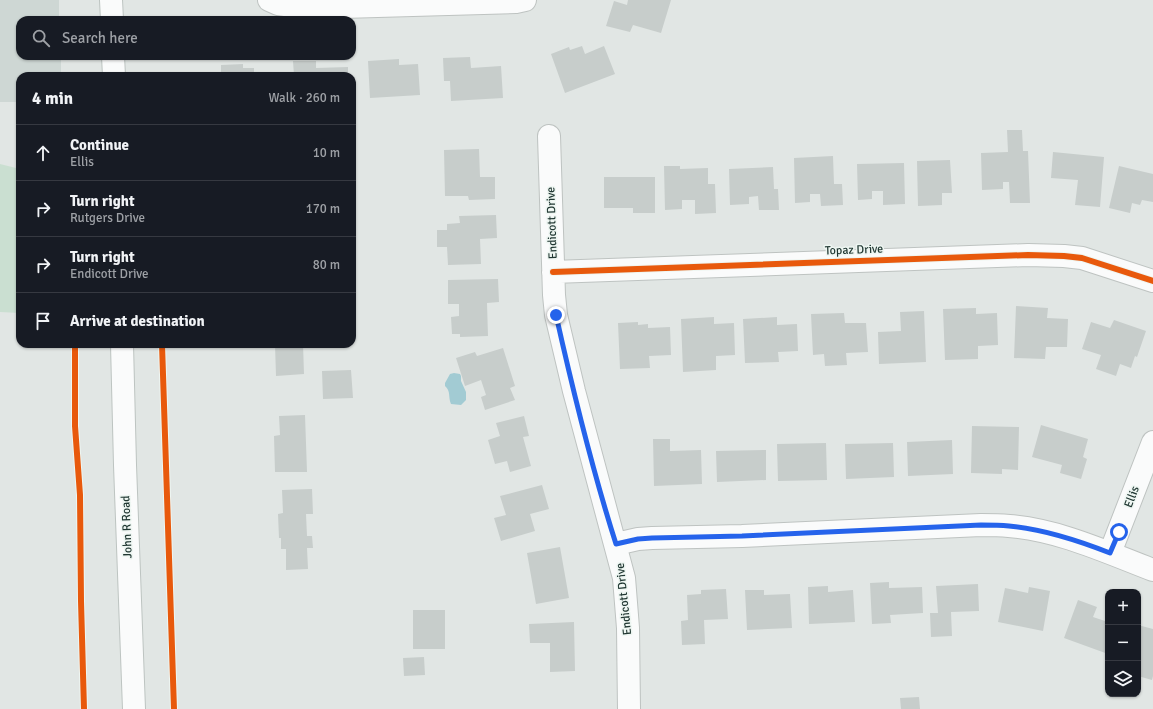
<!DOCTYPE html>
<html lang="en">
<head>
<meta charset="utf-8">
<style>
	body { margin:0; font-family:Signika,sans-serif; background:#20242c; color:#f1f3f6 }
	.controls { position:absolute; right:12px; bottom:12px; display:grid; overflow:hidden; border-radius:8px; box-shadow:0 1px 3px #0004 }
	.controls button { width:36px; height:36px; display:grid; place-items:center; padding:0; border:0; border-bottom:1px solid #363941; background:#171b24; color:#f1f3f6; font:20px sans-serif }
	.stop { position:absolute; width:12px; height:12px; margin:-9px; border:3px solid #2563eb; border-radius:50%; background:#fff }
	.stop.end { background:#2563eb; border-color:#fff; box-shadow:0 1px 4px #0008 }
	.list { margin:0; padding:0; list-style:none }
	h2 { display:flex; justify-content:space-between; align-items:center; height:52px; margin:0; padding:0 16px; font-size:17px }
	h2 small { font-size:13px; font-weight:400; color:#9ea1a6 }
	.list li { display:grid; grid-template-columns:26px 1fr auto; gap:12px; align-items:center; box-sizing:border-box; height:56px; padding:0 16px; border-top:1px solid #363941 }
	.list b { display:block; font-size:15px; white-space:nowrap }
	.list p { margin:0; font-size:13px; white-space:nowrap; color:#9ea1a6 }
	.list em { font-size:13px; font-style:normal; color:#9ea1a6 }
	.icon { flex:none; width:22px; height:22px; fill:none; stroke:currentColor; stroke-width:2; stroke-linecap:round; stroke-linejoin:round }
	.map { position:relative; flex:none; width:1153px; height:709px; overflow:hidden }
	.search { position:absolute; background:#171b24; box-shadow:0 1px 3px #0004; left:16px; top:16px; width:340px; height:44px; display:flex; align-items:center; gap:10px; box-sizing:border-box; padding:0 14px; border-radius:12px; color:#9ea1a6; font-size:15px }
	.panel { position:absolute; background:#171b24; box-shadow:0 1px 3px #0004; left:16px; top:72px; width:340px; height:276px; border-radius:12px }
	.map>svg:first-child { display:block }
	.built { fill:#ced7d4 }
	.green { fill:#cadfd1 }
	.water { fill:#a2cbd3 }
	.building { fill:#c7cdcb }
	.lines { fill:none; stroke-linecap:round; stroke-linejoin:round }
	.street-casing { stroke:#bec3c1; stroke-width:24 }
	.secondary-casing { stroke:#bdc4c1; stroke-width:24 }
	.street { stroke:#fafbfb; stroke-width:22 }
	.secondary { stroke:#fafbfb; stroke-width:22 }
	.cycleway-casing { stroke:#eef6f2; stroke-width:8 }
	.cycleway { stroke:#e8590c; stroke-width:6 }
	.route { stroke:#2563eb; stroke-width:5 }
	.labels { text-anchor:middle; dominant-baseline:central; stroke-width:3; stroke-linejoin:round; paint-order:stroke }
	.street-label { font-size:12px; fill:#203732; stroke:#eef6f2 }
</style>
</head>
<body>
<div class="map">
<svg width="1153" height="709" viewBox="0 0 1153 709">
	<rect width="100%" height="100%" fill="#e1e6e4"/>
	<!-- built -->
	<path class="built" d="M0 0H59V20H20V56H61V76H20V102H0Z"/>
	<!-- green -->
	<path class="green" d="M0 164 20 169V313L0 312Z"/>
	<!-- water -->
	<path class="water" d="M454 373 460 374 461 376V381L466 392V400L461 405 451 404C448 397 451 391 445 386V383L450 374Z"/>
	<!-- building -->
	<path class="building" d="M628 0H671L661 33 633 25 630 32 606 26 614 1 627 5Z
		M582 46 585 54 604 46 615 74 565 93 551 54 569 47 570 50Z
		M470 57 471 68 501 66 503 98 451 101 450 81H444L443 58Z
		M399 59V65L418 64 420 95 370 98 368 61Z
		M293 61H316V68L348 67V76H294Z
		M243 64V68H254V76H221V65Z
		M1007 130H1022L1023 151H1028L1030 203H1010L1009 182H1003V189L982 190 981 153 1008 152Z
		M479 149 480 177H495V199L469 200 468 196H445L444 150Z
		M1053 152 1104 157 1100 207 1075 205 1078 180 1051 178Z
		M833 156 834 184H842L843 205 821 206 820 194H810V202L795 203 794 158Z
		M950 160 952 193H942V205L918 206 917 161Z
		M904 163 905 204 883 205V191H872V199L858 200 857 164Z
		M664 166H680V169L708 168V184H715L716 213 695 214V200H682V209L665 210Z
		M1119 166 1153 174V202L1142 200 1140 205 1132 203 1130 213 1109 208Z
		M773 167 774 189H778L779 210H759L758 196 749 197V204L730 205 729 169Z
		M604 177H655V213H633V208H604Z
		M496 215 497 238 480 239 481 264 448 265 447 247H437V230H447V224L460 223 459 216Z
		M498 279 499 302 487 303 488 336 460 337V334H452L451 317 459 316V304H448V280Z
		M1016 306 1048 308 1047 318 1068 319 1067 347H1046L1045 359 1014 358Z
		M976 308V314L997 313 998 345 978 346V359L945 360 943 309Z
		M924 311 926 362 879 364 878 332 901 331 900 312Z
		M844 313 845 323H866L868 352 846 353 847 365 825 366 824 354 813 355 811 314Z
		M714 317V324L734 323 735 355 716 356V370L683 372 681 319Z
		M777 317V325L797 324 798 351 778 352 779 362 745 363 743 319Z
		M1114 320 1146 331 1137 357 1135 356 1131 368 1120 364 1116 376 1096 369 1101 355 1082 349 1091 322 1110 328Z
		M638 322V325L648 324V328L670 327 671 355 649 356 650 368 620 369 618 323Z
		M275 344H303L304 374 276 376Z
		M503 348 515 386 510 388 515 400 485 410 481 397 486 395 481 380 465 386 456 358 475 352 477 356Z
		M351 370 353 398 323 399 322 371Z
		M305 415 307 472H275L274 436 280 435 279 416Z
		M524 416 529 436 523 437 531 466 510 472 507 461 495 464 488 440 500 436 496 423Z
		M1041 425 1088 439 1083 457 1087 459 1081 479 1060 473 1062 465 1032 457Z
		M972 426 1019 427 1018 470 1002 469V474L971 473Z
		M653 439H670V451L701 450 702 484 654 486Z
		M952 440 953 474 908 476 907 442Z
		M826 443 827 480 778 481 777 444Z
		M893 443 894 477 846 479 845 444Z
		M766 450V480L717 482 716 451Z
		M542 485 549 509 530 514 535 531 501 541 494 518 506 515 500 496Z
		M312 489 313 514H306L307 536H312L313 548H307L308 569 286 570V549H281V538H279L278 514 283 513 282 490Z
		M560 547 569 598 536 604 527 553Z
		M889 582V588L922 587 923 613 890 615 891 623 872 624 870 583Z
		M978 584 979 611 951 612 952 636 931 637 930 613H938L936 586Z
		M828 586V592L853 590 855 622 809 624 808 587Z
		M1029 587 1050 591 1043 631 998 622 1005 588 1028 593Z
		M726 589 728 619 704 620 705 644 682 645 681 621 688 620 687 595 701 594V590Z
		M745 590H764V595L790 594 792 628 747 630Z
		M1078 600 1097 607 1093 617 1108 622V654L1064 638Z
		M413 610H445V649H413Z
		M574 622 575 671 550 672V643H530L529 624Z
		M1138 625 1153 629V676L1152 680 1138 676Z
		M424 657 425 675 404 676 403 658Z
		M919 697 920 709H901L900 698Z"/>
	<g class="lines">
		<defs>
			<path id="street" d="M269 0 278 4 307 8 516 2 525 0
				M549 136 554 295 556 315 574 391 624 578 628 628 629 709
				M553 272 1028 255 1064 256 1082 258 1153 281
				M616 544 638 539 652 538 742 536 981 525C990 525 999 525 1009 526 1059 530 1106 552 1153 570
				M1110 553 1153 442"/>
			<path id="secondary" d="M111 0 112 20
				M113 56 114 76
				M122 344 125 465 134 709"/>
		</defs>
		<!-- street casing -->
		<use href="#street" class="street-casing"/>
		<!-- secondary casing -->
		<use href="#secondary" class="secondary-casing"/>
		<!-- street -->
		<use href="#street" class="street"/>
		<!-- secondary -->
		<use href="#secondary" class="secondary"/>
		<defs>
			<path id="cycleway" d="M553 272 1028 255 1064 256 1082 258 1153 281
				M75 344V426L80 495 81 601 84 709
				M162 344 174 709"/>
		</defs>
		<!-- cycleway casing -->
		<use href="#cycleway" class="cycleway-casing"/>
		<!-- cycleway -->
		<use href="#cycleway" class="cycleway"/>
	</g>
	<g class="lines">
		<!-- route -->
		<path class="route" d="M556 315C573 391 592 469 616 544L638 539 652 538 742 536 981 525C990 525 999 525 1009 526 1043 529 1077 540 1110 553L1119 532"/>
	</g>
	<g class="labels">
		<!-- street labels -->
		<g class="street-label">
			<text transform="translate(552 223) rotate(-92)">Endicott Drive</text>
			<text transform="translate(854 250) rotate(-2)">Topaz Drive</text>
			<text transform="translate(1132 497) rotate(-69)">Ellis</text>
			<text transform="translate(127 527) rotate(-92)">John R Road</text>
			<text transform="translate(624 599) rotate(-96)">Endicott Drive</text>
		</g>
	</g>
</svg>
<div class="controls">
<button>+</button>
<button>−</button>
<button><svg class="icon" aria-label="layers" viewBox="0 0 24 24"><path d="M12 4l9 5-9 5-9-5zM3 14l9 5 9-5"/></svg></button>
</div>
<div class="stop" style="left:1119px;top:532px"></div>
<div class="stop end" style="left:556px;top:315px"></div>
<div class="search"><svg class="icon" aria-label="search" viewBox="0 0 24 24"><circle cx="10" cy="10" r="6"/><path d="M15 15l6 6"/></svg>Search here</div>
<section class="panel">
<h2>4 min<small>Walk · 260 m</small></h2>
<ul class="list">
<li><svg class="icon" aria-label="ahead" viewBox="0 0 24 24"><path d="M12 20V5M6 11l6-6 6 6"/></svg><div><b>Continue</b><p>Ellis</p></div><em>10 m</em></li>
<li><svg class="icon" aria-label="right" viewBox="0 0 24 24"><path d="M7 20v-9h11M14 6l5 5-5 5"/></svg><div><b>Turn right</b><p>Rutgers Drive</p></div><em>170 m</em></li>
<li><svg class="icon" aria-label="right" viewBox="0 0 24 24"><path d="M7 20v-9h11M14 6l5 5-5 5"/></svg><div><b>Turn right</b><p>Endicott Drive</p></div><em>80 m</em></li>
<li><svg class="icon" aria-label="arrive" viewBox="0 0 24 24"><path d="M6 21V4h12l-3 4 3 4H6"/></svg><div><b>Arrive at destination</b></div></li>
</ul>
</section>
</div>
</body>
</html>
